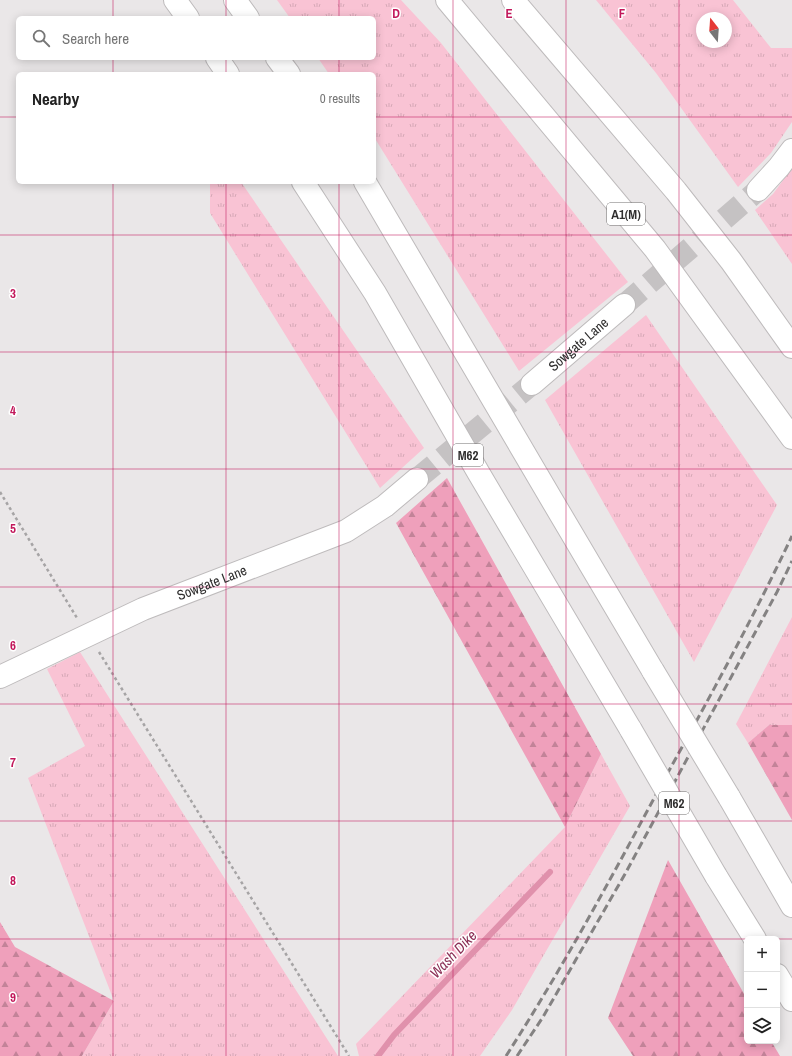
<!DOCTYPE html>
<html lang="en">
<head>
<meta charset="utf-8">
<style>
	body { margin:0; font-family:"Archivo Narrow",sans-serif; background:#f2f2f2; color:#222 }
	.controls { position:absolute; right:12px; bottom:12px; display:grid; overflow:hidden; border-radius:6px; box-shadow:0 2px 10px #0003 }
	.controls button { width:36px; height:36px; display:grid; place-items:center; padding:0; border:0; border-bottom:1px solid #e0e0e0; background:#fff; color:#222; font:20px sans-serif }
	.compass { position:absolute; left:696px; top:12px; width:36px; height:36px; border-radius:50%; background:#fff; box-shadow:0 2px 10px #0003; rotate:343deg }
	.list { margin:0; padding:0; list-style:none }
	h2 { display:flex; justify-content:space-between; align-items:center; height:52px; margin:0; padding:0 16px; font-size:17px }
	h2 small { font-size:13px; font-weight:400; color:#767676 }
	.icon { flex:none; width:22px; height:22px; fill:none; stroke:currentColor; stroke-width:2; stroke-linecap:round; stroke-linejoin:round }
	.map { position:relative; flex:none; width:792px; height:1056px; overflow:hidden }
	.search { position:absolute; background:#fff; box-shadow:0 2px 10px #0003; left:16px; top:16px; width:360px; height:44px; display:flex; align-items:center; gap:10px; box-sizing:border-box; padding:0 14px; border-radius:6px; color:#767676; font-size:15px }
	.panel { position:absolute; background:#fff; box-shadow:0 2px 10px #0003; left:16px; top:72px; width:360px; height:112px; border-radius:6px }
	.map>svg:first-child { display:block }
	.grass { fill:url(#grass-tufts); fill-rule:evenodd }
	.forest { fill:url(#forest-firs) }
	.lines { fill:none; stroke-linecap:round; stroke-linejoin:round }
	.stream { stroke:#e091ac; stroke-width:6 }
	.street-tunnel { stroke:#c5c2c3; stroke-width:22; stroke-dasharray:22 11; stroke-linecap:butt }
	.street-casing { stroke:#bebbbc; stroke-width:24 }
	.highway-casing { stroke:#bebbbc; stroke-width:24 }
	.path { stroke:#a6a4a5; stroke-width:2.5; stroke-dasharray:3 3; stroke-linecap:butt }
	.street { stroke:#fff; stroke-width:22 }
	.highway { stroke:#fff; stroke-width:22 }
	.rail { stroke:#848282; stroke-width:3; stroke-dasharray:8 4; stroke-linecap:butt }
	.highway-bridge-casing { stroke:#bebbbc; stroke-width:24; stroke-linecap:butt }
	.highway-bridge { stroke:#fff; stroke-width:22 }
	.grid { fill:none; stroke:#c2185b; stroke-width:1; stroke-opacity:0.55 }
	.labels { text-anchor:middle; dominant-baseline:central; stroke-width:3; stroke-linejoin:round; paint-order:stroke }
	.shield { fill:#fff; stroke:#6e6d6d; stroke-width:1 }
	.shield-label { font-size:13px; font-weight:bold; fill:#302f2f }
	.street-label { font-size:14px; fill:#302f2f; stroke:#fff }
	.water-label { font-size:15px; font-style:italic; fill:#8c3157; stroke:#fff }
	.grid-label { font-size:13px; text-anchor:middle; font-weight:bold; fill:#c2185b; stroke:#fff; stroke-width:3; stroke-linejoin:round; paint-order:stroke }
</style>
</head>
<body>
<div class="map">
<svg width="792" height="1056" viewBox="0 0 792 1056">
	<defs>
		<pattern id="grass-tufts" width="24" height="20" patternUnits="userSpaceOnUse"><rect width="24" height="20" fill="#f9c3d4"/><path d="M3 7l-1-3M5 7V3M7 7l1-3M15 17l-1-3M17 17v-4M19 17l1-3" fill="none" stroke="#d6a8b6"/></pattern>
		<pattern id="forest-firs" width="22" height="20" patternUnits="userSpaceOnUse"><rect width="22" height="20" fill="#efa0bb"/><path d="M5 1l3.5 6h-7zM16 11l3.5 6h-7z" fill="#c28398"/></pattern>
	</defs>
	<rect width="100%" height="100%" fill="#eae7e8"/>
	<!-- grass -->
	<path class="grass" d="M277 0H401L441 43 628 282 519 371 374 137V74H329L318 58H374V18H290Z
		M596 0H733L771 48H792V122L771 153 738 187 656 73ZM702 18H726V42H702Z
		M792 168V264L755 210 773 194Z
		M210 182H241L424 448 380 488 210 213Z
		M646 315 777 505 694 662 545 400Z
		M792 617V725H769L748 743 736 724Z
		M80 652 338 1056H82L114 1001 28 778 85 746 47 669Z
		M601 754 630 806 512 1010 480 1056H359L356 1044 565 827Z"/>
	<!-- forest -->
	<path class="forest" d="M447 478 601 754 565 827 396 523Z
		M769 725H792V820L748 743Z
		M668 860 747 999V1041H771L780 1056H633L608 1018Z
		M0 922 15 947 114 1001 82 1056H0Z"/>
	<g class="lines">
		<!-- stream -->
		<path class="stream" d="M378 1056 394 1035 550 872"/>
		<!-- street-tunnel -->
		<path class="street-tunnel" d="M624 305 758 190
			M417 479 532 384"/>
		<defs>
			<g id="street">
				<path d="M758 190 779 167 792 150"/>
				<path id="s1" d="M532 384 624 305"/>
				<path id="s2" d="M0 677 143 609 346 531 385 506 417 479"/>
			</g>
			<path id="highway" d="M175 0 188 18
				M235 0 248 18
				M447 0 655 249 792 438
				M513 0 676 191 731 261 792 347
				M217 58 228 74
				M277 58 289 74
				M303 182 375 293 478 472 631 730
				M365 182C460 346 557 508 653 671
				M729 797 792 906
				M716 876 755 939
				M777 975 792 1000"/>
		</defs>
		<!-- street casing -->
		<use href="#street" class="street-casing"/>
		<!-- highway casing -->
		<use href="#highway" class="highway-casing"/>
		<!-- path -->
		<path class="path" d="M0 492 77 618
			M99 652 349 1056"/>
		<!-- street -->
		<use href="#street" class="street"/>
		<!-- highway -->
		<use href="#highway" class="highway"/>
		<!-- rail -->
		<path class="rail" d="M506 1056C564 966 615 871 666 776 710 697 753 618 792 536
			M517 1056 543 1017 625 874 777 592 792 561"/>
		<defs>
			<path id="highway-bridge" d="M653 671 729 797
				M631 730 716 876"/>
		</defs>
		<!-- highway-bridge casing -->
		<use href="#highway-bridge" class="highway-bridge-casing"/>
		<!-- highway-bridge -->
		<use href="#highway-bridge" class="highway-bridge"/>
	</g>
	<!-- grid -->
	<path class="grid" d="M113 0V18M226 0V18M339 0V18M453 0V1056M566 0V1056M679 0V1056M113 58V74M226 58V74M339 58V74M0 117H18M374 117H792M113 182V1056M226 182V1056M339 182V1056M0 235H792M0 352H792M0 469H792M0 587H792M0 704H792M0 821H792M0 939H792"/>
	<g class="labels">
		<!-- shield labels -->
		<g class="shield">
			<rect x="607" y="203" width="38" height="22" rx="3"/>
			<rect x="453" y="444" width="30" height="22" rx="3"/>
			<rect x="659" y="792" width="30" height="22" rx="3"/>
		</g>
		<g class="shield-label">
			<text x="626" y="214">A1(M)</text>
			<text x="468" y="455">M62</text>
			<text x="674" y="803">M62</text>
		</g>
		<!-- street labels -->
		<g class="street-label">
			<text stroke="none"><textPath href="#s1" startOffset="61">Sowgate Lane</textPath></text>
			<text stroke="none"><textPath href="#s2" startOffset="232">Sowgate Lane</textPath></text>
		</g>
		<!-- water labels -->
		<g class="water-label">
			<text transform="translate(453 954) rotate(-46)">Wash Dike</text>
		</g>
	</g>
	<g class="grid-label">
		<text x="396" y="18">D</text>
		<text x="509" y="18">E</text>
		<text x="622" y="18">F</text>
		<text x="13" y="298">3</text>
		<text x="13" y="415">4</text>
		<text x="13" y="533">5</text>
		<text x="13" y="650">6</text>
		<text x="13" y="767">7</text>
		<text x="13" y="885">8</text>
		<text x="13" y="1002">9</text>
	</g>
</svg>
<div class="controls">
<button>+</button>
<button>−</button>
<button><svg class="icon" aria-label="layers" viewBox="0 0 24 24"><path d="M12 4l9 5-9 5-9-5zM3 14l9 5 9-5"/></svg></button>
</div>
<svg class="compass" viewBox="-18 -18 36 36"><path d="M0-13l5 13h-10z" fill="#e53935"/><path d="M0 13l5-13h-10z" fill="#767676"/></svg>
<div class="search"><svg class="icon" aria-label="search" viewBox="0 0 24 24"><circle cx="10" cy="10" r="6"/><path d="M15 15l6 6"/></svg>Search here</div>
<section class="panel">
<h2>Nearby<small>0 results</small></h2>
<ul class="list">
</ul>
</section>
</div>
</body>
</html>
